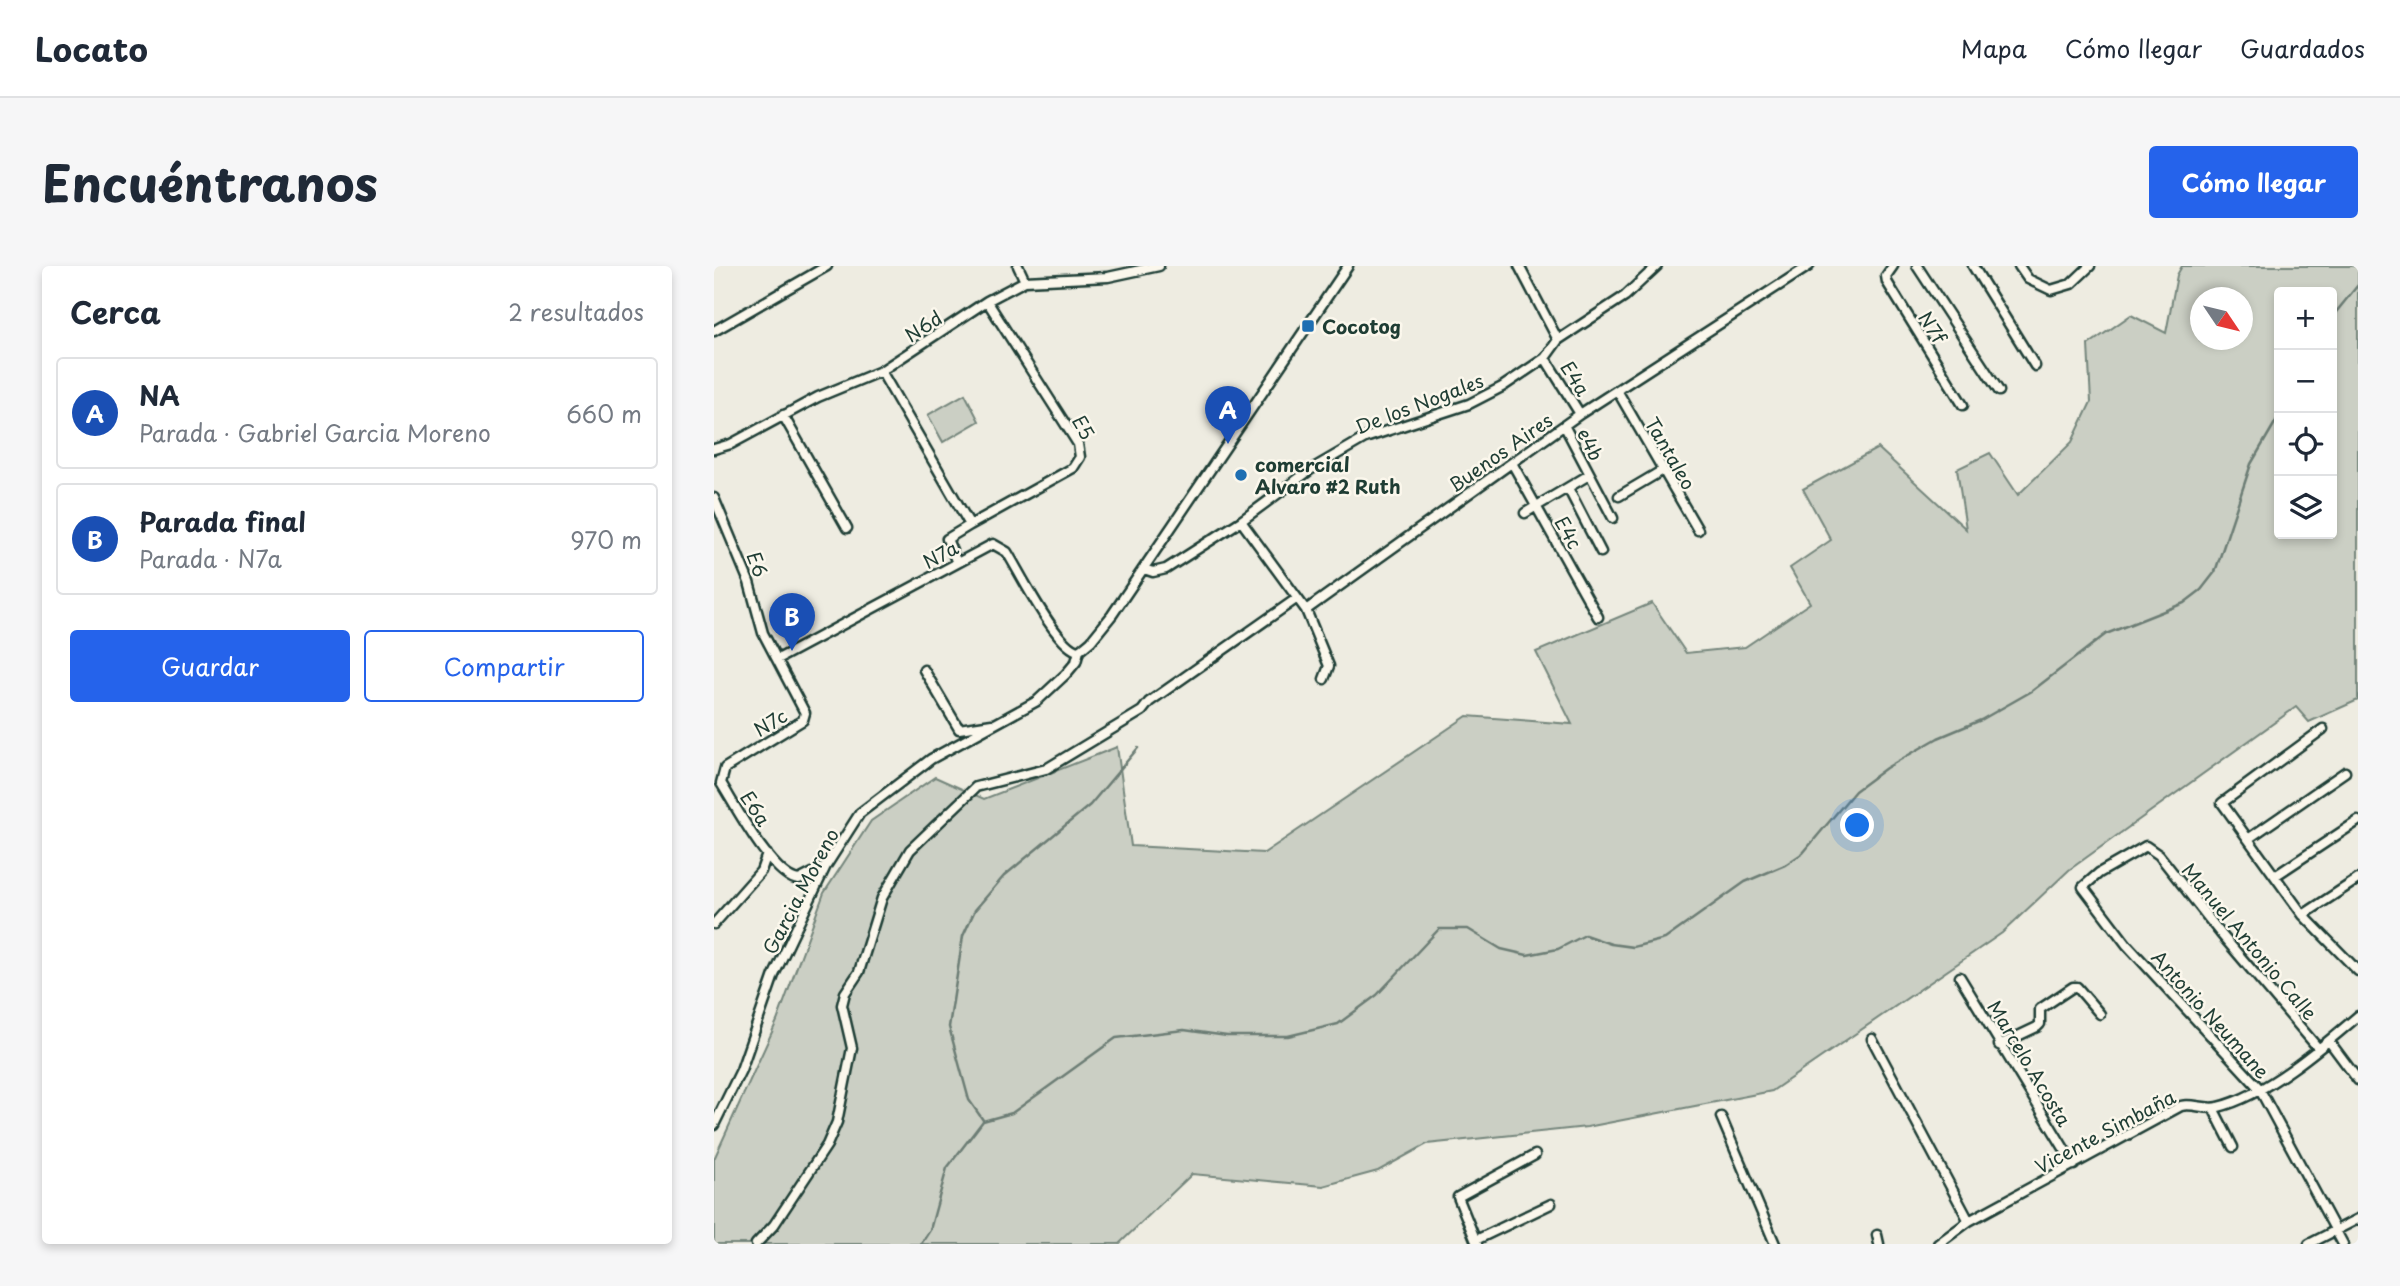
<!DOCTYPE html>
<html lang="es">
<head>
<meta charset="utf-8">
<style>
	body { margin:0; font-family:"Playpen Sans",sans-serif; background:#f6f6f7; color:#1f2937 }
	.controls { position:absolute; right:21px; top:21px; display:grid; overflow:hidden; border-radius:7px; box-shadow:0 4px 10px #0003 }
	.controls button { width:63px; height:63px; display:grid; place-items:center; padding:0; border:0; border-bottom:2px solid #e0e1e3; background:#fff; color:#1f2937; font:35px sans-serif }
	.compass { position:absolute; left:1476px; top:21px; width:63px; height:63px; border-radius:50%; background:#fff; box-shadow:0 4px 10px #0003; rotate:125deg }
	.you { position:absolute; left:1144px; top:560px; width:24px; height:24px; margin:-18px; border:5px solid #fff; border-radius:50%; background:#1a73e8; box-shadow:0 0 0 10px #1a73e833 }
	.badge { display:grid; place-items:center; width:46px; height:46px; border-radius:50%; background:#2563eb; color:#fff; font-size:23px; font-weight:700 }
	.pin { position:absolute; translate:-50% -58px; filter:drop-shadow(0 2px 4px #0008) }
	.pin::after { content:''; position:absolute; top:37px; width:24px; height:21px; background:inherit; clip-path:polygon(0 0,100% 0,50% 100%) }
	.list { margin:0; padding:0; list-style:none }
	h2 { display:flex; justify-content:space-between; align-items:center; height:91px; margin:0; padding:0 28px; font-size:30px }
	h2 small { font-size:23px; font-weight:400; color:#747a83 }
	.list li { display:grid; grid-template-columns:46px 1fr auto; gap:21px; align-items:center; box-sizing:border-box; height:112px; margin:0 14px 14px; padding:0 14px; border:2px solid #e0e1e3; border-radius:7px }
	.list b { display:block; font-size:26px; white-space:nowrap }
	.list p { margin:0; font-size:23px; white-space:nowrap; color:#747a83 }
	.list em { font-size:23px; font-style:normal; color:#747a83 }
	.actions { display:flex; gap:14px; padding:21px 28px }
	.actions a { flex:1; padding:16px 0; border:2px solid #2563eb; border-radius:7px; text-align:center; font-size:24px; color:#2563eb }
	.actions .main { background:#2563eb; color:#fff }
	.icon { flex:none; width:38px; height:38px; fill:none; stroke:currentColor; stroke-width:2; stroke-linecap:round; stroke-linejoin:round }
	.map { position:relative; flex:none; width:1644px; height:978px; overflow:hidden; border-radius:7px }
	header { display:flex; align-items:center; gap:42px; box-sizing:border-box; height:98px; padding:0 35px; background:#fff; border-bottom:2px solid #e0e1e3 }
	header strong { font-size:33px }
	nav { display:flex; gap:38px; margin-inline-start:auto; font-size:24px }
	.intro { display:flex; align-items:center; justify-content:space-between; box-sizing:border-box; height:168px; padding:0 42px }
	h1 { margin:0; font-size:49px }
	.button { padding:18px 32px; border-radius:7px; background:#2563eb; color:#fff; font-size:24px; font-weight:700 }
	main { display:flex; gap:42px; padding:0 42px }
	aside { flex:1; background:#fff; border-radius:7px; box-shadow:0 4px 10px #0003 }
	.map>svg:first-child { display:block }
	.green { fill:#cbcfc4; stroke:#75867c; stroke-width:2; fill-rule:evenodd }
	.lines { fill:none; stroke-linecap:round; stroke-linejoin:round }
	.stream { stroke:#6c7d74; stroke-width:2.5 }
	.street-casing { stroke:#1f3d34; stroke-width:13 }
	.street { stroke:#fbf7ec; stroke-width:8 }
	.poi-dot { fill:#1f6fb2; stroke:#fbf7ec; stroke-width:2.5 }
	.labels { text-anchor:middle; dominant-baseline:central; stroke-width:5; stroke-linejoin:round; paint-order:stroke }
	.street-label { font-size:19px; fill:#1f3d34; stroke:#fbf7ec }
	.poi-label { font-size:19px; font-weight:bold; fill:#1f3d34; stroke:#fbf7ec; text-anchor:start }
</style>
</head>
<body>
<header>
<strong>Locato</strong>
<nav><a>Mapa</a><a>Cómo llegar</a><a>Guardados</a></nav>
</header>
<div class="intro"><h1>Encuéntranos</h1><a class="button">Cómo llegar</a></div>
<main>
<aside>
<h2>Cerca<small>2 resultados</small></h2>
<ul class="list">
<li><span class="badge" style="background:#1a4fb4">A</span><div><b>NA</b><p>Parada · Gabriel Garcia Moreno</p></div><em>660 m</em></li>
<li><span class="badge" style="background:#1a4fb4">B</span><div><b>Parada final</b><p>Parada · N7a</p></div><em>970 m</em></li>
</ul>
<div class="actions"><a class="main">Guardar</a><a>Compartir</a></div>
</aside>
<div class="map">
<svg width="1644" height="978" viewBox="0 0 1644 978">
	<rect width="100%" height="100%" fill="#eeece1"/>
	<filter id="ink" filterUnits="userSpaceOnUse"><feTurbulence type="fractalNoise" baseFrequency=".0143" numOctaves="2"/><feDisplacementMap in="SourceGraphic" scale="14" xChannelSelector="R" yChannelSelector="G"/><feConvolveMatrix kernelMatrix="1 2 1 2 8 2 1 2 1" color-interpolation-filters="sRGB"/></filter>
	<g filter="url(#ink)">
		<!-- green -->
		<path class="green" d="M1468 0H1644V434L1595 456 1582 441 1355 604 1288 667 1058 825 873 861 713 878 664 905 609 920 478 908 405 978H0V893L63 755 110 627 157 555 221 511 270 533 403 481 417 580 550 587 753 450 858 458 822 386 938 337 972 387 1031 381 1096 337 1076 302 1117 274 1089 223 1164 182 1252 263 1243 203 1276 187 1304 229 1358 176 1377 136 1374 79 1417 49 1452 67 1463 9ZM1565 26H1618V268H1565ZM1486 32H1528V74H1486Z
			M251 128 265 155 229 176 214 149Z"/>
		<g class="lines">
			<!-- stream -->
			<path class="stream" d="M1618 51 1644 19
				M269 854 255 834 235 761 249 670 261 644 290 610 376 539 424 482
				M207 978 216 964 233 902 269 855 298 847 402 772 470 764 513 770H574L624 758 663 729 725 663H754L787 683 813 689 844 683 871 669 897 678 919 681 951 673 1031 616 1071 599 1089 587 1141 525 1172 502 1224 472 1267 454 1318 425 1392 368 1470 337 1487 324 1501 306 1537 198 1565 150"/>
			<defs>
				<path id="street" d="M304 0 311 15
					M805 0 844 74
					M1179 0 1172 10 1173 16 1249 139
					M1203 0 1285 125
					M1259 0 1321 100
					M1305 0 1314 13 1337 24 1357 18 1376 0
					M0 65 113 0
					M831 92 866 148
					M167 105 256 259 233 273 243 297
					M904 126 984 264
					M69 149 133 262
					M851 161 899 252
					M0 183 17 178 104 131 167 105 273 35 311 15 394 11 445 0
					M798 197 884 351
					M854 222 887 286
					M905 230 949 204
					M0 232 35 316 49 367 91 447 89 454 11 502 7 517C21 539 59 612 85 614L112 600
					M811 247 875 209
					M527 255 592 344 866 148 1095 0
					M256 259 359 202 366 191 364 178 273 35
					M430 303 439 306 452 303 527 255 596 204 651 172 755 138 788 121 831 92 844 74 911 30 943 0
					M592 344 615 400 610 413
					M365 385 377 375 398 349 634 0
					M64 393 279 278 293 286C305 305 344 384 365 385
					M210 404 245 463 278 458
					M1609 463 1508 537 1589 649 1644 705
					M1534 573 1631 506
					M1561 610 1644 555
					M1589 649 1644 613
					M0 658 47 605 53 588
					M1246 711 1360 899
					M1158 773 1255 955
					M1615 775 1644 814
					M1285 779 1323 761 1326 758V743L1359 721H1363L1386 748
					M1604 782 1507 668 1445 589 1432 580 1385 607 1369 621 1413 679 1545 822 1629 978
					M1499 842 1519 881
					M1007 851 1061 978
					M0 859 27 804 60 709 112 600 146 547 217 493 323 435 352 408 362 396 365 385
					M1163 969 1165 978
					M762 974 837 938
					M42 978 60 959 113 879 123 856 138 782 128 739 131 727 145 706 168 632 196 584 262 521 332 503 428 445 435 436 582 333
					M763 978 744 931 821 889
					M1224 978 1255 955 1467 840C1479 837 1492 844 1504 841 1551 830 1608 781 1644 750
					M1595 978 1644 953"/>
			</defs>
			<!-- street casing -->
			<use href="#street" class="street-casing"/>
			<!-- street -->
			<use href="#street" class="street"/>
		</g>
	</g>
	<!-- markers -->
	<g class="poi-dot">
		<rect x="587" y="53" width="14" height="14" rx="3.5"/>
		<circle cx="527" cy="209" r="7"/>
	</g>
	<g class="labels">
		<!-- street labels -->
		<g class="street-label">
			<text transform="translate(209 60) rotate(-33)">N6d</text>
			<text transform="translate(1219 61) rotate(58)">N7f</text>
			<text transform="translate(862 112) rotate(58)">E4a</text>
			<text transform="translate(705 137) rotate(-21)">De los Nogales</text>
			<text transform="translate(370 161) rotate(61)">E5</text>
			<text transform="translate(877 178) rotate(63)">e4b</text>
			<text transform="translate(786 186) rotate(-35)">Buenos Aires</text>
			<text transform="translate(957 187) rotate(60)">Tantaleo</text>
			<text transform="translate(855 266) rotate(61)">E4c</text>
			<text transform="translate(226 288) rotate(-28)">N7a</text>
			<text transform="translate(44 298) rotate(71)">E6</text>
			<text transform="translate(56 456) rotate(-31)">N7c</text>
			<text transform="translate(42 542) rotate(57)">E6a</text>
			<text transform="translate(86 625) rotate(-62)">Garcia Moreno</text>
			<text transform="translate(1536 675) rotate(50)">Manuel Antonio Calle</text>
			<text transform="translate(1497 748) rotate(48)">Antonio Neumane</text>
			<text transform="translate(1316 797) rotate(59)">Marcelo Acosta</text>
			<text transform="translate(1391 865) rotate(-28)">Vicente Simbaña</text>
		</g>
		<!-- poi labels -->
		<g class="poi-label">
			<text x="608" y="60">Cocotog</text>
			<text x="541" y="198">comercial<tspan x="541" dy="22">Alvaro #2 Ruth</tspan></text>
		</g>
	</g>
</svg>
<div class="controls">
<button>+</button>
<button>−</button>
<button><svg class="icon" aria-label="locate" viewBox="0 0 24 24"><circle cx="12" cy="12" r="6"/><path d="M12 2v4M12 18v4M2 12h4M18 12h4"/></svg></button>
<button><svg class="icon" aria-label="layers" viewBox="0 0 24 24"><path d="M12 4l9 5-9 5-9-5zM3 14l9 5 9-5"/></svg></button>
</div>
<svg class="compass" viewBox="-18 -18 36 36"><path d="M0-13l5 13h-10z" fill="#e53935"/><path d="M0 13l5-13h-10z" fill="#747a83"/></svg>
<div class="you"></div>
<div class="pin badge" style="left:514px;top:178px;background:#1a4fb4">A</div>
<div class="pin badge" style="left:78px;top:385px;background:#1a4fb4">B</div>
</div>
</main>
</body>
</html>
